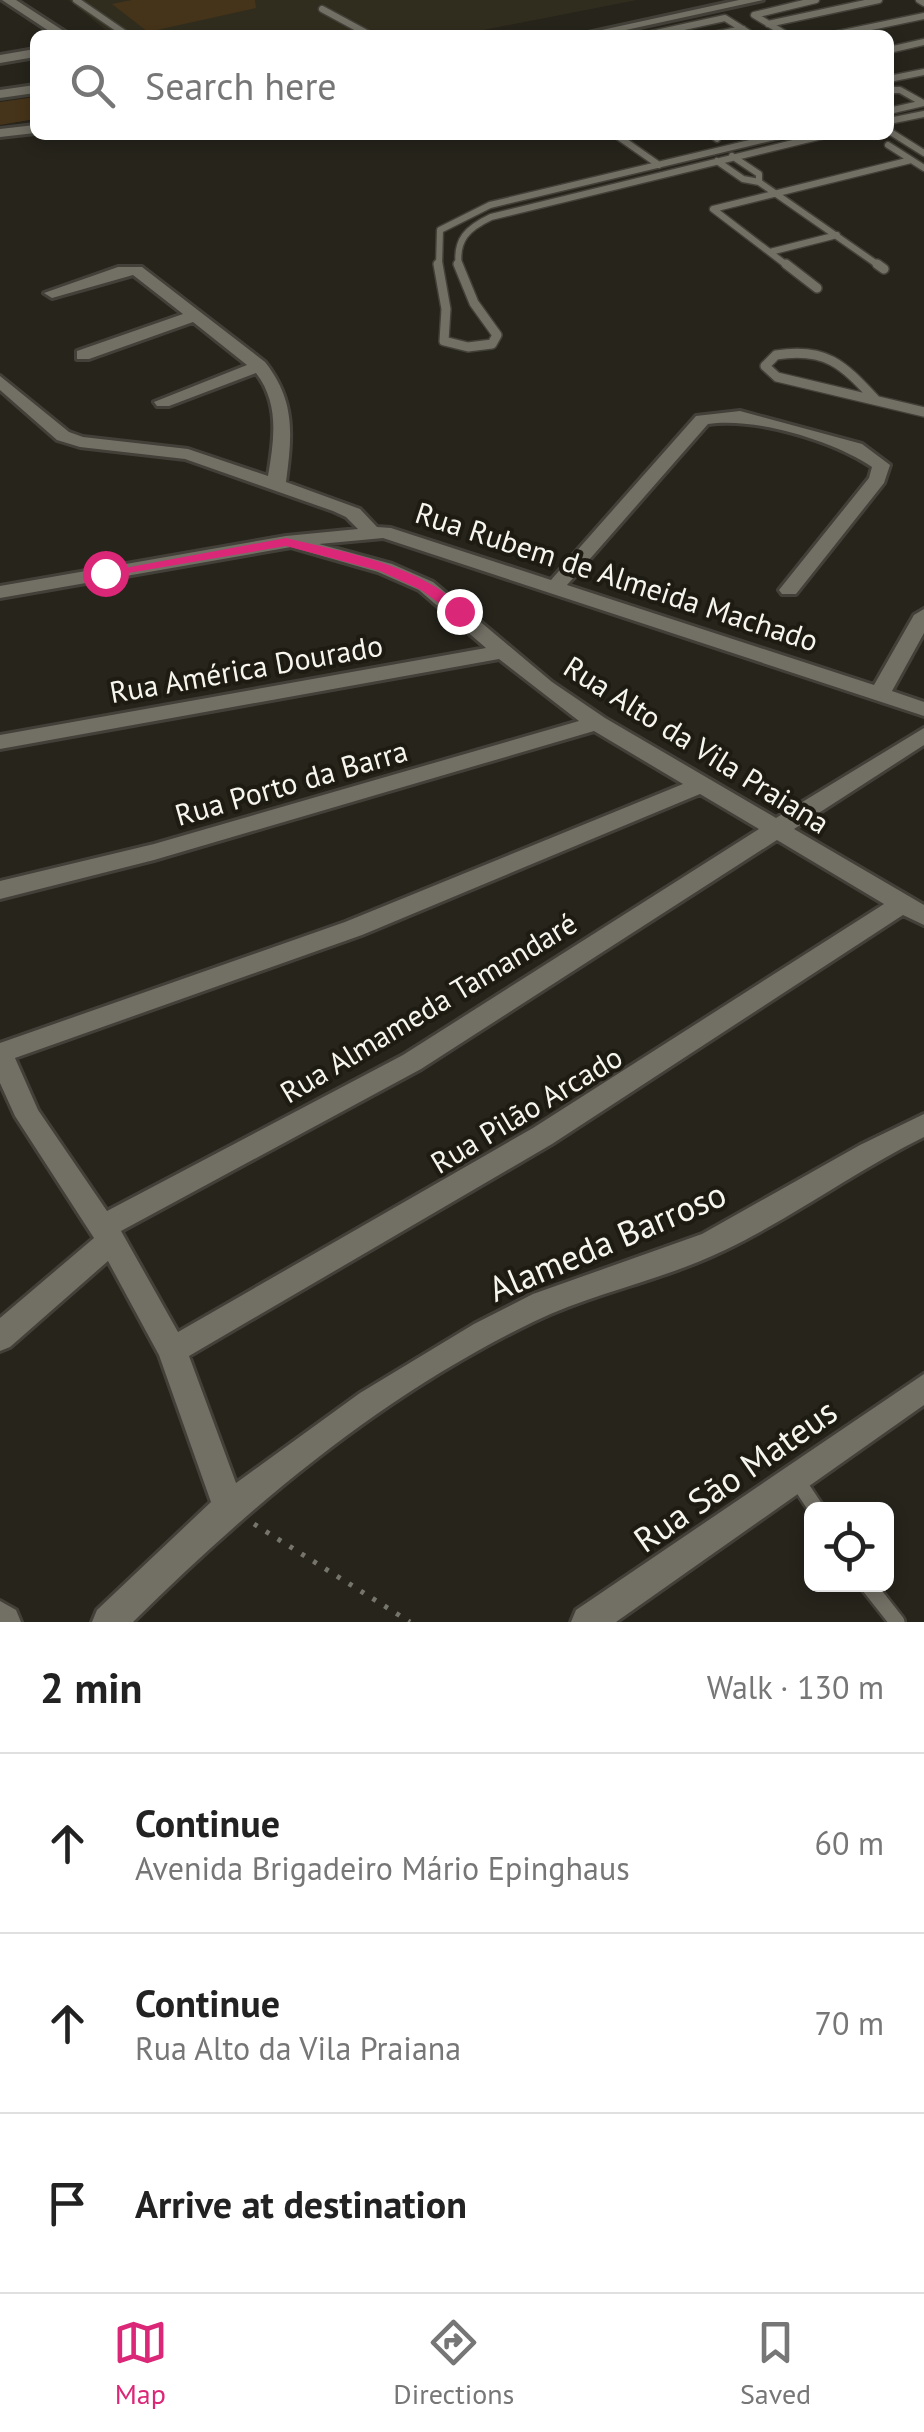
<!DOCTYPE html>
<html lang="en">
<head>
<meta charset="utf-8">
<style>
	body { margin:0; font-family:"PT Sans",sans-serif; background:#f2f2f2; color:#222 }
	.controls { position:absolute; right:30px; bottom:30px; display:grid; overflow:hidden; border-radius:15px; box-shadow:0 5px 15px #0003 }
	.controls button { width:90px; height:90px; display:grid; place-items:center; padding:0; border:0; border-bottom:2px solid #e0e0e0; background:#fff; color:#222; font:50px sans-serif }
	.stop { position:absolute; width:30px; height:30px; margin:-22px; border:8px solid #db2777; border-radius:50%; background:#fff }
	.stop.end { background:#db2777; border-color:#fff; box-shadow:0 2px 10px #0008 }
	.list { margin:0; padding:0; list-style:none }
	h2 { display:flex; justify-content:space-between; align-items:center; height:130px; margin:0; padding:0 40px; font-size:42px }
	h2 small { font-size:32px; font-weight:400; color:#767676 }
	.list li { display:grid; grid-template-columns:65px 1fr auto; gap:30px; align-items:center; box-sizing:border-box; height:180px; padding:0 40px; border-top:2px solid #e0e0e0 }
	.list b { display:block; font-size:38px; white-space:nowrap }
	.list p { margin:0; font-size:32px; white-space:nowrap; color:#767676 }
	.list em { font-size:32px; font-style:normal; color:#767676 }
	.icon { flex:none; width:55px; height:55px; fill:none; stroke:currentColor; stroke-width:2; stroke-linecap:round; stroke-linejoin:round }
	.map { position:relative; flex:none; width:924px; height:1622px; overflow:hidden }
	.search { position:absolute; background:#fff; box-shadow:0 5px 15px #0003; left:30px; right:30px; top:30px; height:110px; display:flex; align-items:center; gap:25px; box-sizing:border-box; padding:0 35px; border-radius:15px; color:#767676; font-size:38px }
	.sheet { height:670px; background:#fff }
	nav { display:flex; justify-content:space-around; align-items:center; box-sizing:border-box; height:140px; border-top:2px solid #e0e0e0; background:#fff; font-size:28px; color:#767676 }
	nav a { display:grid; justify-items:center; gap:5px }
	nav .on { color:#db2777 }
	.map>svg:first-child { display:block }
	.built { fill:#312d1e }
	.building { fill:#453419 }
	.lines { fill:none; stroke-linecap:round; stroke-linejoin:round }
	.service-far2-casing { stroke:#424038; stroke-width:9 }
	.service-far1-casing { stroke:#424038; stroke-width:12 }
	.service-casing { stroke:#424038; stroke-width:20 }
	.minor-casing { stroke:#424038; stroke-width:6 }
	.path { stroke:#76756c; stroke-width:5; stroke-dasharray:4 10; stroke-linecap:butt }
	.service-far2 { stroke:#727065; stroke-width:6 }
	.service-far1 { stroke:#727065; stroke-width:9 }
	.service { stroke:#727065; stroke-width:15 }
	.minor { fill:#727065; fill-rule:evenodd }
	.route { fill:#db2777 }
	.labels { text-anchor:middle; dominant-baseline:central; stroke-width:8; stroke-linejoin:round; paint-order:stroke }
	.street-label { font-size:30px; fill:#f6f5ee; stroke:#1d1b12 }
	.near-street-label { font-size:35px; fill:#f6f5ee; stroke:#1d1b12 }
</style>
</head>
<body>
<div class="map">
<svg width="924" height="1622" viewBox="0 0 924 1622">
	<rect width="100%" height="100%" fill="#26241b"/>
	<!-- built -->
	<path class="built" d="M68 0H637L458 35H112Z"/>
	<!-- building -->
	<path class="building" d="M132 0H255L256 8 148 32 112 4Z
		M35 97V119L0 125V102Z"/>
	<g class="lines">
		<defs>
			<path id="service-far2" d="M76 0 127 35
				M919 0 924 3
				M322 9 370 35
				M768 24 879 0
				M647 35 725 18 752 35
				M713 35 743 29
				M787 35 754 15 816 0
				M833 35 924 16
				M889 50 924 42
				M889 79 924 72
				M889 90H900L923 103
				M889 111 924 103
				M889 121 924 114
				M889 131 924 153
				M547 135H565
				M616 135 659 165
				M712 135 717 139
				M888 145 924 168
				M732 156 759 174V182
				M717 161 743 179 759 182 881 267
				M770 252 837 235
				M439 267 440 230 490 205 783 135
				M459 267C455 239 468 228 491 217L826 135
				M789 267 713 209 911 160"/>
			<path id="service-far1" d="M438 264 446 309 444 341 468 347 492 344 497 335 474 303 458 264
				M786 264 817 288
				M877 264 884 269
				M876 400C843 365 827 347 776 355L765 366 777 377 924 412"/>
			<path id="service" d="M797 1480 817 1510
				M867 1584 897 1622"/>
			<path id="minor" d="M2 0H16L70 35H55Z
				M739 0H763L603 35H579Z
				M35 49V57L0 63V55Z
				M35 85V93L0 98V90Z
				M35 125V133L0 137V129Z
				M118 267H142L265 362C296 401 292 436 286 482L360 509 377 527 391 528 551 580 696 416 740 411 862 444 890 465 884 483 796 594H782L779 590 869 478 872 467C832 440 754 417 708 424L567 585 874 685 914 615 924 609V633L892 691 924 702V716L383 538 319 544 392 564 433 582 552 682 605 718 776 818 924 728V745L794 829 924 905V925L903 915 552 1144 189 1356 236 1483 360 1393 474 1324 533 1294 702 1234 860 1145 924 1114V1137C855 1171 794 1217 725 1250 664 1280 595 1292 533 1322 382 1395 251 1505 133 1622H92L97 1610 211 1502 159 1355 108 1261 10 1347 0 1351V1318L94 1238 15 1116 0 1083V1043L345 922 683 784 594 731 154 860 0 899V881L154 844 579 721 499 659 0 749V735L486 648 419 590 378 572 291 547 0 598V586L286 536 358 529 346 517 333 511 185 459 80 447 57 440 0 390V376L69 432 83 437 188 449 268 476C274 440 280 404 256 373L169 406H157L154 402 247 365 193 322 89 359H77V351L183 314 133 275 52 298 44 293ZM700 794 759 829 403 1055 107 1211 38 1110 15 1058 362 935ZM777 840 884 904 533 1128 178 1332 121 1231 421 1069Z
				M924 1374V1405L616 1622H571L576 1610Z
				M0 1601 16 1610 21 1622H0Z"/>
		</defs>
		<!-- service-far2 casing -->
		<use href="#service-far2" class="service-far2-casing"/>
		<!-- service-far1 casing -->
		<use href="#service-far1" class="service-far1-casing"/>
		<!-- service casing -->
		<use href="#service" class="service-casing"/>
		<!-- minor casing -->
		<use href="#minor" class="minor-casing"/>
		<!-- path -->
		<path class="path" d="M254 1524 410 1622"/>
		<!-- service-far2 -->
		<use href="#service-far2" class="service-far2"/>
		<!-- service-far1 -->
		<use href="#service-far1" class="service-far1"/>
		<!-- service -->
		<use href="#service" class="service"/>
		<!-- minor -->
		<use href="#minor" class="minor"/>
	</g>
	<!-- route -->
	<path class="route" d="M286 538C347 553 420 564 466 611L454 614 421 590 380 571 286 546 105 577 98 573Z"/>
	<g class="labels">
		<!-- street labels -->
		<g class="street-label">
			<text transform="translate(617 576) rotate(18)">Rua Rubem de Almeida Machado</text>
			<text transform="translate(246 668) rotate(-10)">Rua América Dourado</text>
			<text transform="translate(697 744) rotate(32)">Rua Alto da Vila Praiana</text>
			<text transform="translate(291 782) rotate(-16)">Rua Porto da Barra</text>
			<text transform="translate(428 1007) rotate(-31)">Rua Almameda Tamandaré</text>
			<text transform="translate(526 1109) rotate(-31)">Rua Pilão Arcado</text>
		</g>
		<!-- near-street labels -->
		<g class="near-street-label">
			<text transform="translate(607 1241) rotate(-23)">Alameda Barroso</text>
			<text transform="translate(735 1475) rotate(-35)">Rua São Mateus</text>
		</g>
	</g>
</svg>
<div class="controls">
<button><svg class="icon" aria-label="locate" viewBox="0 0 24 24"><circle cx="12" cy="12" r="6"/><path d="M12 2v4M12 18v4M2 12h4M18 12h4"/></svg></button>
</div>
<div class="stop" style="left:105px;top:573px"></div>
<div class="stop end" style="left:459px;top:611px"></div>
<div class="search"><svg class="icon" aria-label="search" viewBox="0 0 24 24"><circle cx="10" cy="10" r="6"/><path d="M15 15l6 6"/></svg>Search here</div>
</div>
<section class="sheet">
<h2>2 min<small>Walk · 130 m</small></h2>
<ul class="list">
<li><svg class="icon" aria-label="ahead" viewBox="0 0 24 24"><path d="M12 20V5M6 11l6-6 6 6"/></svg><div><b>Continue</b><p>Avenida Brigadeiro Mário Epinghaus</p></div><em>60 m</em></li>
<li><svg class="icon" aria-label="ahead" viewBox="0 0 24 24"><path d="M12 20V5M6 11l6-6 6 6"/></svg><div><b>Continue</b><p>Rua Alto da Vila Praiana</p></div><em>70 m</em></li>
<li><svg class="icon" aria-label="arrive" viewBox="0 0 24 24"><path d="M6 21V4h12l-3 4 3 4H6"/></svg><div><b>Arrive at destination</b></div></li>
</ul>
</section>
<nav>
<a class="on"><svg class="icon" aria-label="map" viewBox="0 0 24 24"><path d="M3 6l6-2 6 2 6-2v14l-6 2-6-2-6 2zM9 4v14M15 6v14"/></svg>Map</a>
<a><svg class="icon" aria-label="directions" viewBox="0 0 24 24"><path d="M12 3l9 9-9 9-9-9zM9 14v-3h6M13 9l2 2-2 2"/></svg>Directions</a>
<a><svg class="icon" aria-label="saved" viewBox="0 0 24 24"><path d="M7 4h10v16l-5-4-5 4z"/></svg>Saved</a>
</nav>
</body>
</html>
